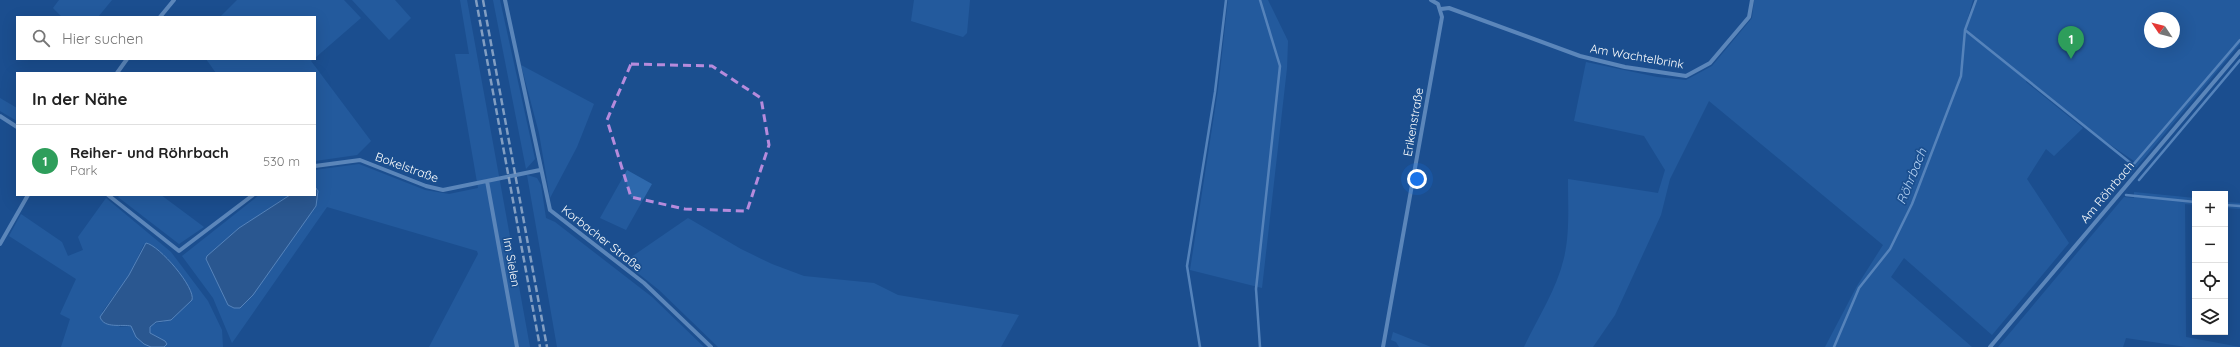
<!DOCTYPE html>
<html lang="de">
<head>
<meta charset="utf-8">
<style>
	body { margin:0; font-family:Quicksand,sans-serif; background:#f2f2f2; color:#222 }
	.controls { position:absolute; right:12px; bottom:12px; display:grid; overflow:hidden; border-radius:0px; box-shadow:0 4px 16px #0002 }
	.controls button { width:36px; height:36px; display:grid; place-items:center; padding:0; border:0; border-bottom:1px solid #e0e0e0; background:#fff; color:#222; font:20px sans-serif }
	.compass { position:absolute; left:2144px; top:12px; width:36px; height:36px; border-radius:50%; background:#fff; box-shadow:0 4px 16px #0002; rotate:305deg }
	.you { position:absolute; left:1417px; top:179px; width:14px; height:14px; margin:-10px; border:3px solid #fff; border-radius:50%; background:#1a73e8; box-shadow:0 0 0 6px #1a73e833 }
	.badge { display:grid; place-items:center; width:26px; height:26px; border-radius:50%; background:#db2777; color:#fff; font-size:13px; font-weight:700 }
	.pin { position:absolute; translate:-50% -33px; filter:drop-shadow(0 1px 2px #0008) }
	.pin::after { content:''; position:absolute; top:21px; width:14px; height:12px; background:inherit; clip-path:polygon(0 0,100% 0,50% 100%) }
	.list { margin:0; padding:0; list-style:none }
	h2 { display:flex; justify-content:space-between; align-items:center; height:52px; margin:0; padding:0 16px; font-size:17px }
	h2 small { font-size:13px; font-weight:400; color:#767676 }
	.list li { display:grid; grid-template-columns:26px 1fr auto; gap:12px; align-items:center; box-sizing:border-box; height:72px; padding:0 16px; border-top:1px solid #e0e0e0 }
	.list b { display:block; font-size:15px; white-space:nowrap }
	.list p { margin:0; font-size:13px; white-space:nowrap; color:#767676 }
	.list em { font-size:13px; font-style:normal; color:#767676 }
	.icon { flex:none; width:22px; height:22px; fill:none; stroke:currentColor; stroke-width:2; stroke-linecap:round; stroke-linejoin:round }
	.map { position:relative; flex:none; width:2240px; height:347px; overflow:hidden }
	.search { position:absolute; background:#fff; box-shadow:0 4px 16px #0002; left:16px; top:16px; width:300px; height:44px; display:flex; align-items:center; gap:10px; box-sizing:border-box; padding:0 14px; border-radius:0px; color:#767676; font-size:15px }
	.panel { position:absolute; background:#fff; box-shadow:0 4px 16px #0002; left:16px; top:72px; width:300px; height:124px; border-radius:0px }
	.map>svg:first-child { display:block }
	.green { fill:#2e69ad; fill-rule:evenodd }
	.water { fill:#3c6290; stroke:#9cc4f0 }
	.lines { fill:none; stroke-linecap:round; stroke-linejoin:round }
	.stream { stroke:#9cc4f0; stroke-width:2.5 }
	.minor { stroke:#a9c9ee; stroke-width:4 }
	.rail { stroke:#fff; stroke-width:2.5; stroke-dasharray:7 3; stroke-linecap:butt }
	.marked { fill:none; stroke:#b68bdc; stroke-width:3; stroke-dasharray:8 5; stroke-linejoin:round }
	.labels { text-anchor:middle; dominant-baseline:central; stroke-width:3.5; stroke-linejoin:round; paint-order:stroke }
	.street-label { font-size:12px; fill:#fff; stroke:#1b4f8f }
	.water-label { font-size:13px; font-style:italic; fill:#b5d3f5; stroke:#1b4f8f }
</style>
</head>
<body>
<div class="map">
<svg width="2240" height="347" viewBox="0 0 2240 347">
	<rect width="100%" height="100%" fill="#1b4f8f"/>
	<!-- green -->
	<path class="green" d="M59 0H112L98 17H62L53 8Z
		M237 0H344L361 18 315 58V17H220Z
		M352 0H395L411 18 389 40Z
		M460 0H467L530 347H429L478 254 477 251 327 207 232 343 213 298 182 256 259 195H290L239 228 207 256 206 260 234 308 318 191 315 187V170L359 164 425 190 449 194 478 188 455 54H469Z
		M493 0H500L535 159 526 169Z
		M914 0H970L967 33 963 37 911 21Z
		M1228 0H1268L1288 41 1287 68 1262 288 1190 270 1218 90Z
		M1754 0H1973L1967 21 1976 0H2240V44L2129 176 2126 174 2134 161 2099 137 2027 79 2026 82 2083 128 2054 156 2046 149 2027 179 2069 243 1992 335 1904 258 1891 277 1972 347H1825L1857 286 1883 245 1709 101 1670 179 1661 215 1615 315 1593 347H1524C1537 319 1557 289 1564 258 1570 233 1568 204 1568 179L1658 193 1665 170 1644 136 1574 121 1586 62 1657 77 1686 80 1712 66 1752 18ZM2150 18H2174V42H2150Z
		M206 59H313L311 61 371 141 357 155 315 161V73H216Z
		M521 65 594 104 577 147 550 198 539 133Z
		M0 98 17 108V121L0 111Z
		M627 170 652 184 626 230 600 218Z
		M527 175 537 178 541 185 546 218 555 222 652 297 704 347H557Z
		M2134 192 2195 198V205L2185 204 2186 337 2240 347H2186L2126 338 2123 347H1998L2124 197 2134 198Z
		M120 195H161L204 227 179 244 118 197Z
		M106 198 171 252 208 301 222 330 223 347H164L167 344 163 340 150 333 149 330 152 324 164 322 144 244 129 275 102 312 120 327 131 326 151 347H61L70 319 60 314 76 279 9 236 21 214 62 242 68 256 83 250 78 237Z
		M2225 202 2240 203V209L2225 208Z
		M688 218 741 249 772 264 804 276 874 283 898 295 1019 315 1001 347H718L659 290 624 262Z
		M1393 332 1431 347H1399L1396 342 1391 340Z"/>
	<!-- water -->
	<path class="water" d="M315 187 318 191 316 206 253 295 240 308H234L228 305 206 259 207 256 239 228 290 195H315Z
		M146 243C159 245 196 288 192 300L171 320 156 322 150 327V333L165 341 167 344 164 347H151L144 344 136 337 131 326C122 324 104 329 100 317L129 275Z"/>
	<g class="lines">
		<!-- stream -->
		<path class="stream" d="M1965 30 2133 165 2240 40
			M2139 180 2240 60
			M2126 195 2195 202
			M2225 205 2240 206
			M1200 347 1187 266 1215 92 1226 0
			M1260 347 1256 289 1280 66 1260 0
			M1834 347 1859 288 1890 249 1912 204 1961 76 1965 30 1976 0"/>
		<!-- minor -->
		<path class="minor" d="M505 0 550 210 644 283 711 347
			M1441 9 1449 8 1580 56 1625 67 1686 76 1710 63 1749 17 1752 0
			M160 17 174 0
			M117 73 127 59
			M0 116 17 127
			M315 166 360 160 426 186 443 190 540 170
			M487 181 517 347
			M108 195 179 251 253 195
			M0 244 28 195
			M1383 347 1442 17 1438 4 1431 0
			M1990 347 2240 51"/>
		<!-- rail -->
		<path class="rail" d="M476 0 540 347
			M483 0 547 347"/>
	</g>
	<!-- marked area -->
	<path d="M0 0H2240V347H0ZM631 64 712 66 761 98 769 145 747 211 685 209 631 197 607 120Z" fill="#1b4f8f" fill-opacity=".55" fill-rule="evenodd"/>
	<path class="marked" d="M631 64 712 66 761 98 769 145 747 211 685 209 631 197 607 120Z"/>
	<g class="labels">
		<!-- street labels -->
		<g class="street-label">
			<text transform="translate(1637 56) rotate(10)">Am Wachtelbrink</text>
			<text transform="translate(1413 122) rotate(-80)">Erikenstraße</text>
			<text transform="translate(407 167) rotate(20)">Bokelstraße</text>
			<text transform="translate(2107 192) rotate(-50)">Am Röhrbach</text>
			<text transform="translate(602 238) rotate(38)">Korbacher Straße</text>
			<text transform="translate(512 262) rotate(80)">Im Sielen</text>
		</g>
		<!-- water labels -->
		<g class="water-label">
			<text transform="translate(1911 176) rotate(-68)">Röhrbach</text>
		</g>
	</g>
</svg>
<div class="controls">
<button>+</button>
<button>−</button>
<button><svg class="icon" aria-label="locate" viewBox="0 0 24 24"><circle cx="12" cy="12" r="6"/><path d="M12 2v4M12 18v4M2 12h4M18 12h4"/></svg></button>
<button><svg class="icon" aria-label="layers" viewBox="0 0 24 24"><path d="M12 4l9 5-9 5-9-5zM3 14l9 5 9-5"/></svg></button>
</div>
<svg class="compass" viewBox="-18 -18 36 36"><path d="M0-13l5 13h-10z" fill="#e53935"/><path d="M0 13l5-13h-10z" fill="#767676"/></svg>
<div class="you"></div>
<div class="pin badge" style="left:2071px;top:59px;background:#2e9e5b">1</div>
<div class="search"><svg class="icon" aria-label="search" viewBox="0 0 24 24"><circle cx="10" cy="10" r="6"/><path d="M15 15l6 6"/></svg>Hier suchen</div>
<section class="panel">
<h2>In der Nähe<small></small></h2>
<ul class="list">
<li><span class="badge" style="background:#2e9e5b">1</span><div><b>Reiher- und Röhrbach</b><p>Park</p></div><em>530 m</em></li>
</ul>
</section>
</div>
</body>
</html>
